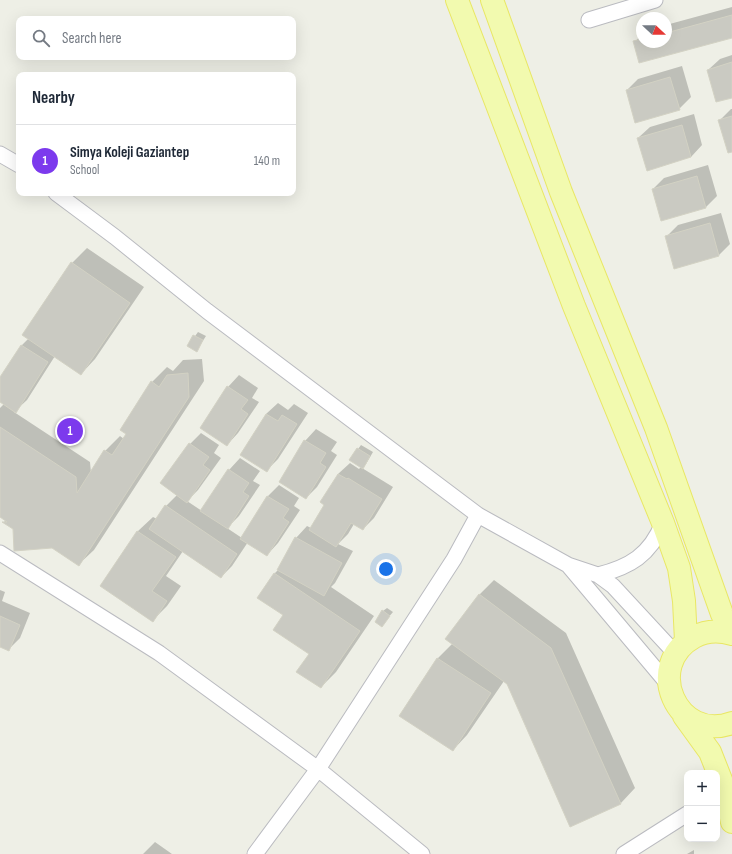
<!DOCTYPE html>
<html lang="en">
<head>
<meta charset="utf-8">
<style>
	body { margin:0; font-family:"Sofia Sans Condensed",sans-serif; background:#f2f2f3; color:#1f2937 }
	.controls { position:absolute; right:12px; bottom:12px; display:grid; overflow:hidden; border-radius:8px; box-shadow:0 4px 16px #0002 }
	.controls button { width:36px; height:36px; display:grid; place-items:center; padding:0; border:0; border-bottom:1px solid #e0e1e3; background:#fff; color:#1f2937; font:20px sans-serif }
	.compass { position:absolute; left:636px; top:12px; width:36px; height:36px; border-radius:50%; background:#fff; box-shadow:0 4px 16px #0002; rotate:112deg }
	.you { position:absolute; left:386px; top:569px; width:14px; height:14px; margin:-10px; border:3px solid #fff; border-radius:50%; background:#1a73e8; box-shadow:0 0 0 6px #1a73e833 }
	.badge { display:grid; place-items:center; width:26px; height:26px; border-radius:50%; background:#7c3aed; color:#fff; font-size:13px; font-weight:700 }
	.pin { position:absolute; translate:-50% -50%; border:2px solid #fff; box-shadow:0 1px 4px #0006 }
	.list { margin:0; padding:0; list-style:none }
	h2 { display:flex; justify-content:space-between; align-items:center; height:52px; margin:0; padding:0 16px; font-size:17px }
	h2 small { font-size:13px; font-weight:400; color:#747a83 }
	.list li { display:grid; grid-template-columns:26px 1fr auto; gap:12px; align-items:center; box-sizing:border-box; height:72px; padding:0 16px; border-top:1px solid #e0e1e3 }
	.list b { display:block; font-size:15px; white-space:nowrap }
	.list p { margin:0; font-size:13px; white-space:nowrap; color:#747a83 }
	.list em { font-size:13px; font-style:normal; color:#747a83 }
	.icon { flex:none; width:22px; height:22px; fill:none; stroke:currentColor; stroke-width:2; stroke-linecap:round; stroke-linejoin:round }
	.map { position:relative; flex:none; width:732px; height:854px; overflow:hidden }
	.search { position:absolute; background:#fff; box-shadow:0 4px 16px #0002; left:16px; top:16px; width:280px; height:44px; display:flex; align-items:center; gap:10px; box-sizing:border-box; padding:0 14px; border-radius:8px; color:#747a83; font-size:15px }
	.panel { position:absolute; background:#fff; box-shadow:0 4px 16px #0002; left:16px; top:72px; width:280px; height:124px; border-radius:8px }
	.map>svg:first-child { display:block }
	.shadow { fill:#0003 }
	.building { fill:#cacac2; stroke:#d3d2c4 }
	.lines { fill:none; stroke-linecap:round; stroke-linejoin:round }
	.street-casing { stroke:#babbc0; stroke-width:17 }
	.primary-casing { stroke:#e9e764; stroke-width:24 }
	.street { stroke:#fff; stroke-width:15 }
	.primary { stroke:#f2faaf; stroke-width:22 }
</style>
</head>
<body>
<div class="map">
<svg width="732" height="854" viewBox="0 0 732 854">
	<rect width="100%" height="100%" fill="#eeefe6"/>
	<!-- shadow -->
	<path class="shadow" d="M732 7V37L640 62 635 42 642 34V42H666V25Z
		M732 55V97L708 70 720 59Z
		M682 66 691 97 679 109 627 90 638 79Z
		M731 109H732V151L719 121Z
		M694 114 702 145 691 157 647 169 638 138 650 127Z
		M708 165 717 196 705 208 653 189 664 178Z
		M721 213 730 244 719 255 666 237 678 225Z
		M87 248 144 287 95 359 81 374 55 356 27 400 14 412 90 462 91 473 105 451 120 436 124 439 152 382 167 367 173 371 183 360 202 359 204 381 94 550 79 564 52 547 14 529 4 522 6 520 0 516V408L4 404 0 401V379L22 345 29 338 72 263Z
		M198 332 206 336 197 350 188 346Z
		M239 375 258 388 252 398 259 402 238 433 227 445 228 387Z
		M278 403 288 410 294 404 308 413 278 459 267 470 266 414Z
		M316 429 337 442 331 451 337 455 317 487 306 498 280 482 305 441Z
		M201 433 219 445 214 453 221 458 198 490 187 501 202 511 229 470 240 458 260 471 253 481 260 485 239 516 227 528 242 538 268 496 279 485 299 498 294 506 300 510 278 543 267 555 248 542 232 566 221 577 183 551 166 576 181 586 167 606 152 621 101 585 138 531 153 517 157 519 166 506 177 495 190 444Z
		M361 445 373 452 366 464 362 468 393 487 374 518 363 529 354 524 348 534 338 544 353 551 335 583 331 587 374 616 336 672 321 687 310 653 284 615 274 574 278 570 296 538 307 526 311 528 326 504 338 474 350 463 359 469 361 467 350 460Z
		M494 580 566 633 635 788 621 803 504 681 467 735 453 750 401 716 438 658 453 643 479 595Z
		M0 590 5 592 2 601 30 613 20 638 8 650 0 646Z
		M387 608 393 612 382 625 383 611Z
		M155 842 172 854H143Z
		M694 850V854H687Z"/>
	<!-- building -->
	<path class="building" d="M732 15V38L639 63 633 41 642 39V42H666V33Z
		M732 62V98L716 102 707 70Z
		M670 77 680 110 635 123 626 90Z
		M732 116V152L728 153 718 120Z
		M682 125 691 157 647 171 637 138Z
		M697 176 706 208 661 221 652 189Z
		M710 223 719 256 674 269 665 236Z
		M71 262 130 303 81 375 22 335Z
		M193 335 203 340 197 352 187 346Z
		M21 345 48 362 16 413 0 402V377Z
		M188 373 189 397 79 566 52 548 14 551 13 529 2 522H7L0 517V427L76 477 77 493 104 450 112 455 126 434 120 430 151 381 159 387 167 375Z
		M227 386 248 400 241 409 248 414 227 446 200 428Z
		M266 414 278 421 282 415 297 424 267 472 240 455Z
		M304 440 326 453 320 463 326 467 306 499 279 482Z
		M189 443 209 457 203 465 210 470 187 503 160 483Z
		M357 448 370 456 363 469 349 460Z
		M228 469 249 483 243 492 249 496 228 529 200 511Z
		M338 474 347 479 348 478 382 499 363 530 351 523 336 547 309 530 324 505 320 502Z
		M267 496 289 509 283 518 289 522 267 556 240 539Z
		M165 505 237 554 221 578 149 529Z
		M137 531 176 557 152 591 167 601 153 622 100 586Z
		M295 537 342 563 324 596 277 570Z
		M274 573 360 631 321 688 296 672 309 654 273 630 283 615 257 598Z
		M479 594 551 648 621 804 570 827 507 684 445 639Z
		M382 610 390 616 382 627 375 622Z
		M0 616 20 625 9 651 0 647Z
		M437 658 491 693 453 751 399 716Z"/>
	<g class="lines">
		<defs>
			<path id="street" d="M589 20 655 0
				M0 154 19 165
				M56 193 115 237 207 311 478 515 568 565 598 575 613 586 675 653
				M0 553 159 653 318 769 422 854
				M568 565 668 684
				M598 575C630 567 650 555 663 523
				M255 854 318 769 454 559 478 515
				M624 854 687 814"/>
			<path id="primary" d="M457 0 574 306 663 523 679 568 684 601 686 641
				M492 0 561 192 656 428 722 614 732 625
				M732 634C719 630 705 631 694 637 643 665 677 743 732 723
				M684 716 710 752 725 790 732 822"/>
		</defs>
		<!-- street casing -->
		<use href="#street" class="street-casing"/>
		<!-- primary casing -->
		<use href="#primary" class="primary-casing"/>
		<!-- street -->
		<use href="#street" class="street"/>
		<!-- primary -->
		<use href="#primary" class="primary"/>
	</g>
</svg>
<div class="controls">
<button>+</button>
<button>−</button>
</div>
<svg class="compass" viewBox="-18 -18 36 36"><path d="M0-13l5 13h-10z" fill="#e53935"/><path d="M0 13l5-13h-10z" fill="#747a83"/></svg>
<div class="you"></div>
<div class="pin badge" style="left:70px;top:431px">1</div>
<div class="search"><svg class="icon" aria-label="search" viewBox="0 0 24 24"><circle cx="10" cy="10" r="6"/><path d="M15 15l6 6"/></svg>Search here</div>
<section class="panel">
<h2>Nearby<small></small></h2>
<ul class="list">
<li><span class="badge">1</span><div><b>Simya Koleji Gaziantep</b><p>School</p></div><em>140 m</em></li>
</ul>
</section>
</div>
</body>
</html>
